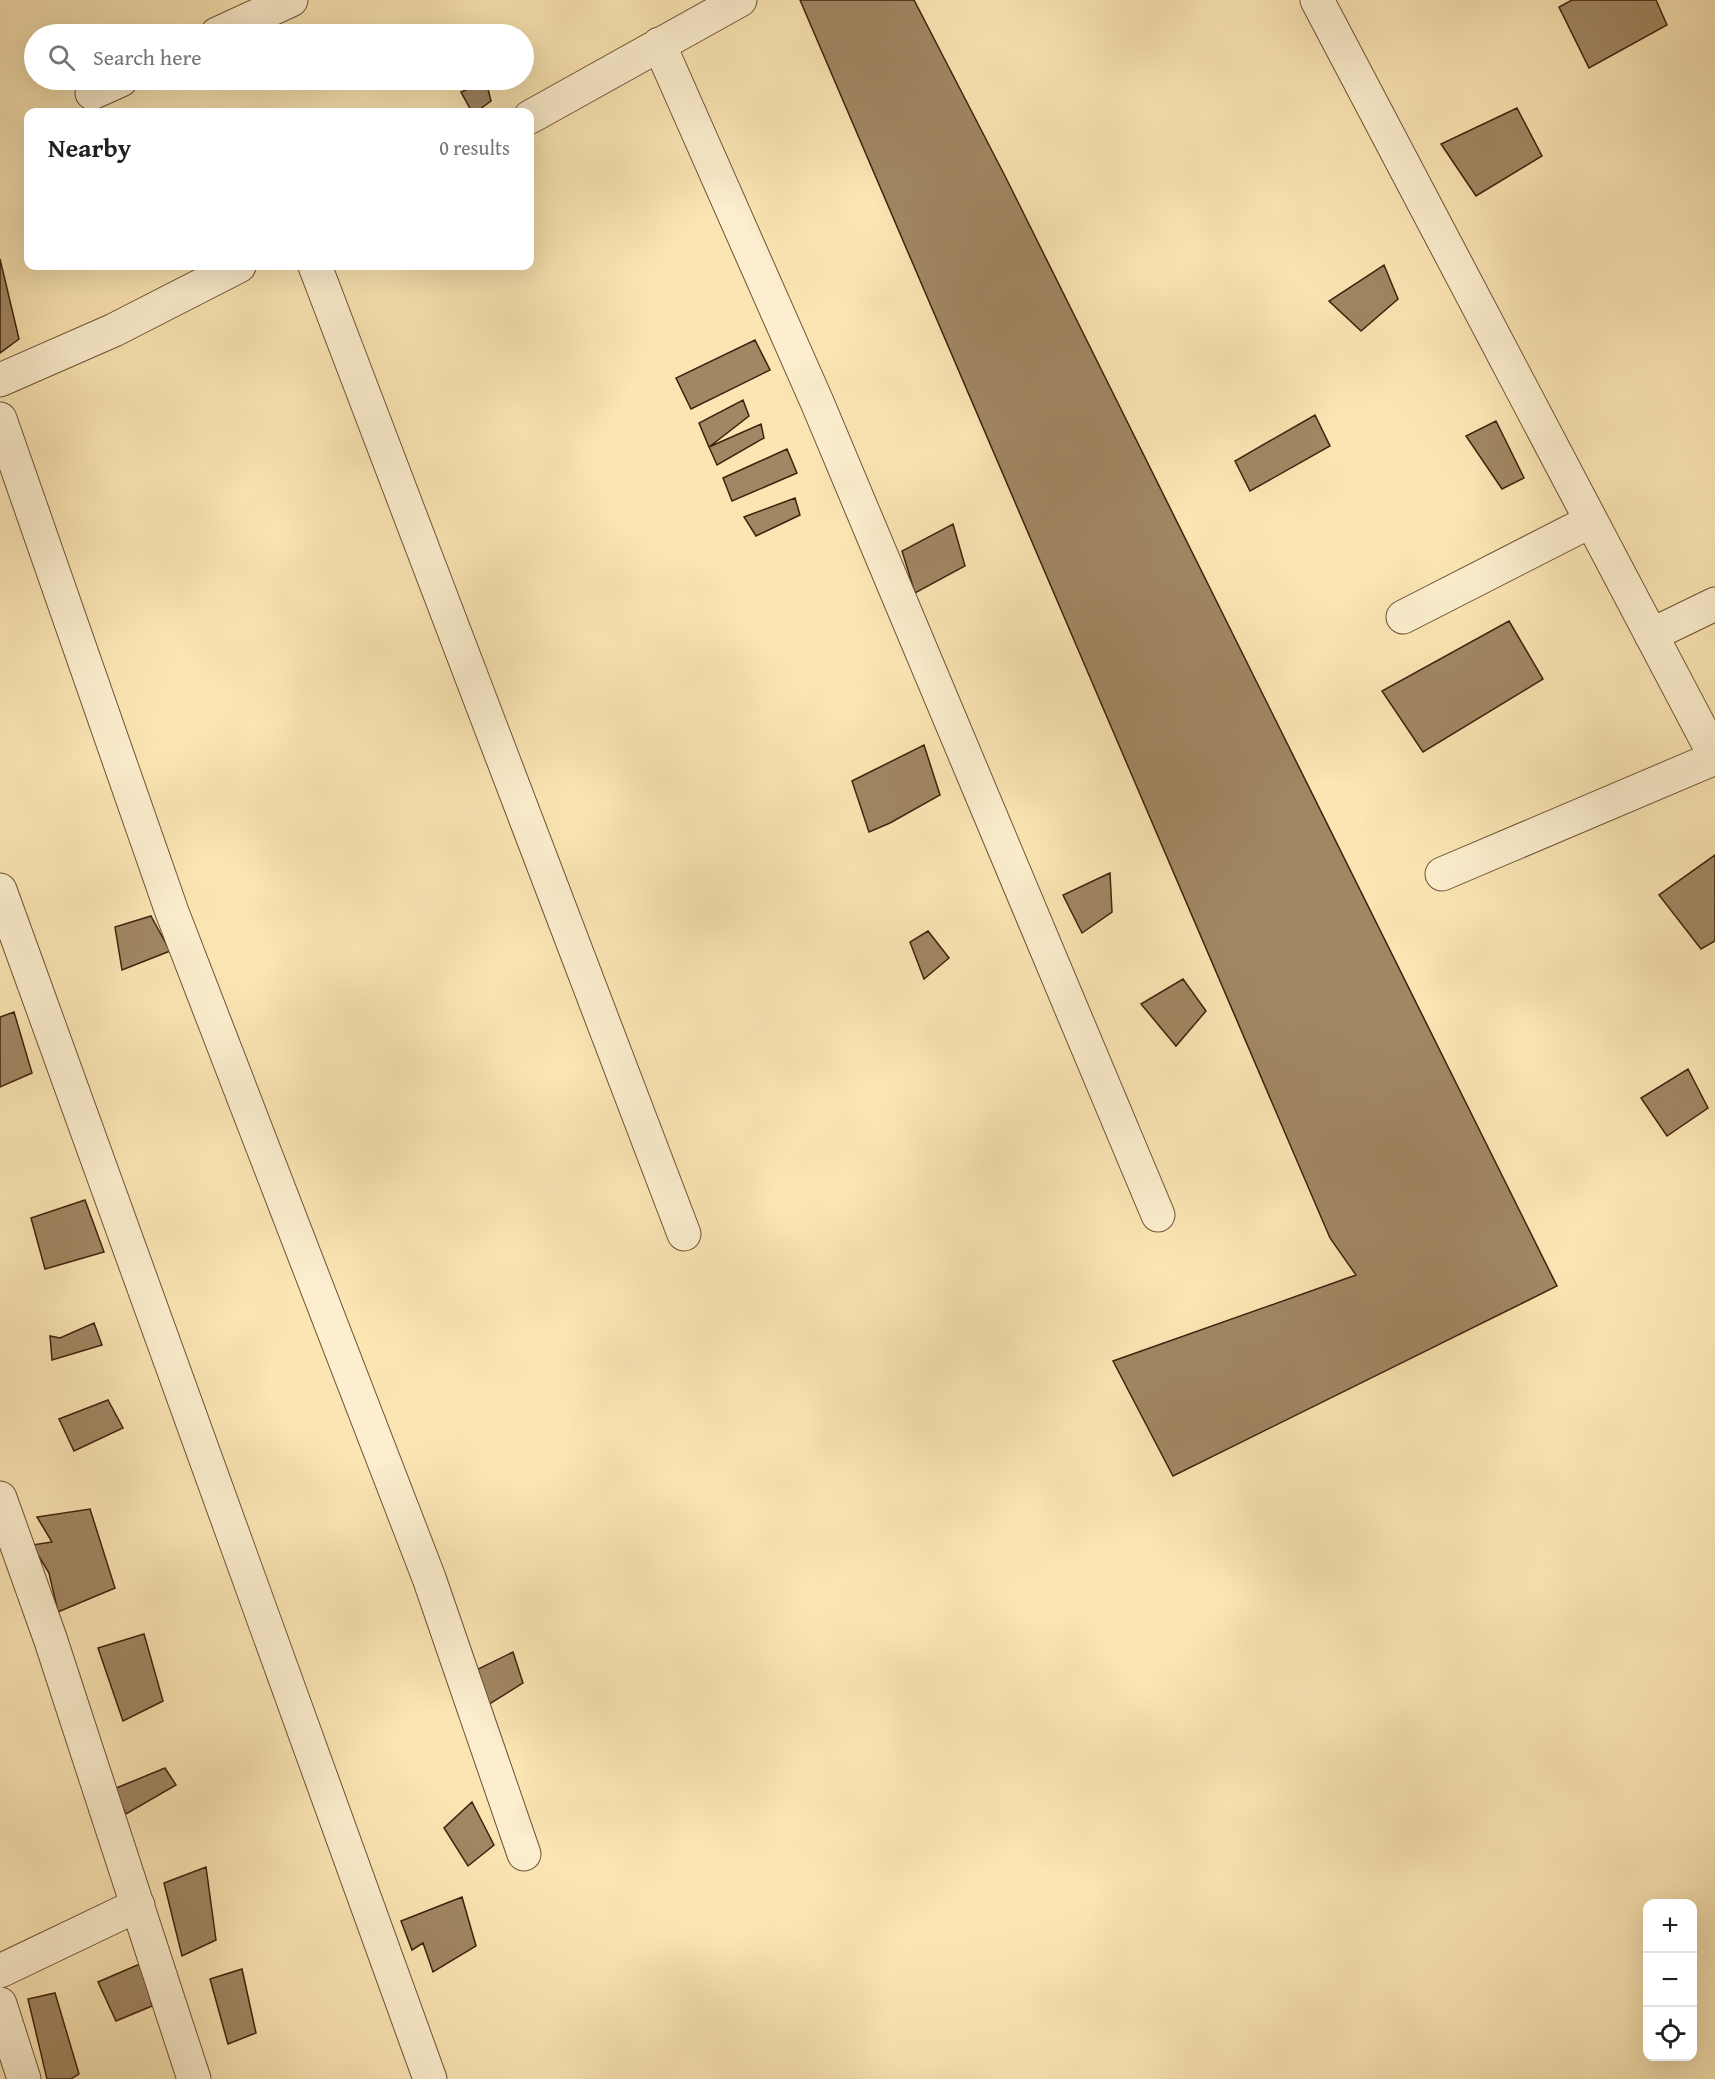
<!DOCTYPE html>
<html lang="en">
<head>
<meta charset="utf-8">
<style>
	body { margin:0; font-family:"Gentium Book Plus",serif; background:#f2f2f2; color:#202124 }
	.controls { position:absolute; right:18px; bottom:18px; display:grid; overflow:hidden; border-radius:12px; box-shadow:0 6px 24px #0002 }
	.controls button { width:54px; height:54px; display:grid; place-items:center; padding:0; border:0; border-bottom:2px solid #e0e0e0; background:#fff; color:#202124; font:30px sans-serif }
	.list { margin:0; padding:0; list-style:none }
	h2 { display:flex; justify-content:space-between; align-items:center; height:78px; margin:0; padding:0 24px; font-size:26px }
	h2 small { font-size:20px; font-weight:400; color:#757577 }
	.icon { flex:none; width:33px; height:33px; fill:none; stroke:currentColor; stroke-width:2; stroke-linecap:round; stroke-linejoin:round }
	.map { position:relative; flex:none; width:1715px; height:2079px; overflow:hidden }
	.search { position:absolute; background:#fff; box-shadow:0 6px 24px #0002; left:24px; top:24px; width:510px; height:66px; display:flex; align-items:center; gap:15px; box-sizing:border-box; padding:0 21px; border-radius:33px; color:#757577; font-size:22px }
	.panel { position:absolute; background:#fff; box-shadow:0 6px 24px #0002; left:24px; top:108px; width:510px; height:162px; border-radius:12px }
	.map>svg:first-child { display:block }
	.building { fill:#a18763; stroke:#40210d; stroke-width:1.5 }
	.lines { fill:none; stroke-linecap:round; stroke-linejoin:round }
	.minor-casing { stroke:#6e5236; stroke-width:35 }
	.minor { stroke:#fceece; stroke-width:33 }
</style>
</head>
<body>
<div class="map">
<svg width="1715" height="2079" viewBox="0 0 1715 2079">
	<rect width="100%" height="100%" fill="#fae5b3"/>
	<filter id="stains"><feTurbulence type="fractalNoise" baseFrequency=".00333" numOctaves="4"/><feColorMatrix values="0 0 0 0 .2 0 0 0 0 .09 0 0 0 0 .02 0 0 0 .5 -.17"/></filter>
	<radialGradient id="worn" r=".72"><stop offset=".6" stop-color="#630" stop-opacity="0"/><stop offset="1" stop-color="#630" stop-opacity=".3"/></radialGradient>
	<!-- building -->
	<path class="building" d="M800 0H914L1005 176 1557 1286 1173 1476 1113 1361 1356 1275 1330 1238Z
		M1572 0H1656L1667 25 1589 68 1559 7Z
		M486 81 491 101 476 112H472L461 92Z
		M1517 108 1542 156 1476 196 1441 144Z
		M0 259 19 339 0 353Z
		M1384 265 1398 299 1361 331 1329 301Z
		M755 340 770 370 691 409 676 378Z
		M743 400 749 416 709 447 699 423Z
		M1315 415 1330 446 1250 491 1235 461Z
		M1496 421 1524 478 1502 489 1466 436Z
		M761 424 764 438 717 465 709 447Z
		M787 449 797 473 732 501 723 478Z
		M795 498 800 515 756 536 744 517Z
		M953 524 965 566 915 593 902 551Z
		M1509 621 1543 679 1423 752 1382 691Z
		M924 745 940 795 890 823 869 832 852 781Z
		M1715 855V941L1701 949 1659 895Z
		M1110 873 1112 912 1082 933 1063 895Z
		M151 916 170 951 122 970 115 927Z
		M928 931 949 958 924 979 910 942Z
		M1183 979 1206 1011 1176 1046 1141 1004Z
		M14 1012 32 1073 0 1087V1017Z
		M1688 1069 1708 1108 1667 1136 1641 1098Z
		M85 1200 104 1252 45 1269 31 1218Z
		M94 1323 102 1345 52 1360 50 1336 60 1338Z
		M108 1400 123 1428 74 1451 59 1419Z
		M90 1509 115 1588 58 1612 49 1573 32 1545 52 1542 37 1517Z
		M144 1634 163 1701 123 1721 98 1648Z
		M513 1652 523 1683 488 1705 474 1671Z
		M165 1768 176 1785 126 1814 114 1789Z
		M472 1802 494 1845 468 1866 444 1828Z
		M206 1867 216 1940 182 1956 164 1883Z
		M462 1897 476 1946 433 1972 423 1943 412 1950 401 1921Z
		M142 1963 152 2006 116 2021 98 1982Z
		M242 1969 256 2033 228 2044 210 1979Z
		M55 1993 79 2074 71 2079H47L28 1999Z"/>
	<g class="lines">
		<defs>
			<path id="minor" d="M1317 0 1715 756
				M217 34 291 0
				M659 44 817 402 1158 1215
				M92 93 121 80
				M530 117 740 0
				M315 266 684 1234
				M0 380 114 330 239 266
				M0 419 172 912 429 1578 524 1854
				M1403 617 1591 521
				M1651 635 1715 604
				M1442 874 1715 758
				M0 890 430 2079
				M0 1498 50 1638 194 2079
				M0 1971 138 1905
				M0 2004 24 2079"/>
		</defs>
		<!-- minor casing -->
		<use href="#minor" class="minor-casing"/>
		<!-- minor -->
		<use href="#minor" class="minor"/>
	</g>
	<rect width="100%" height="100%" filter="url(#stains)"/>
	<rect width="100%" height="100%" fill="url(#worn)"/>
</svg>
<div class="controls">
<button>+</button>
<button>−</button>
<button><svg class="icon" aria-label="locate" viewBox="0 0 24 24"><circle cx="12" cy="12" r="6"/><path d="M12 2v4M12 18v4M2 12h4M18 12h4"/></svg></button>
</div>
<div class="search"><svg class="icon" aria-label="search" viewBox="0 0 24 24"><circle cx="10" cy="10" r="6"/><path d="M15 15l6 6"/></svg>Search here</div>
<section class="panel">
<h2>Nearby<small>0 results</small></h2>
<ul class="list">
</ul>
</section>
</div>
</body>
</html>
